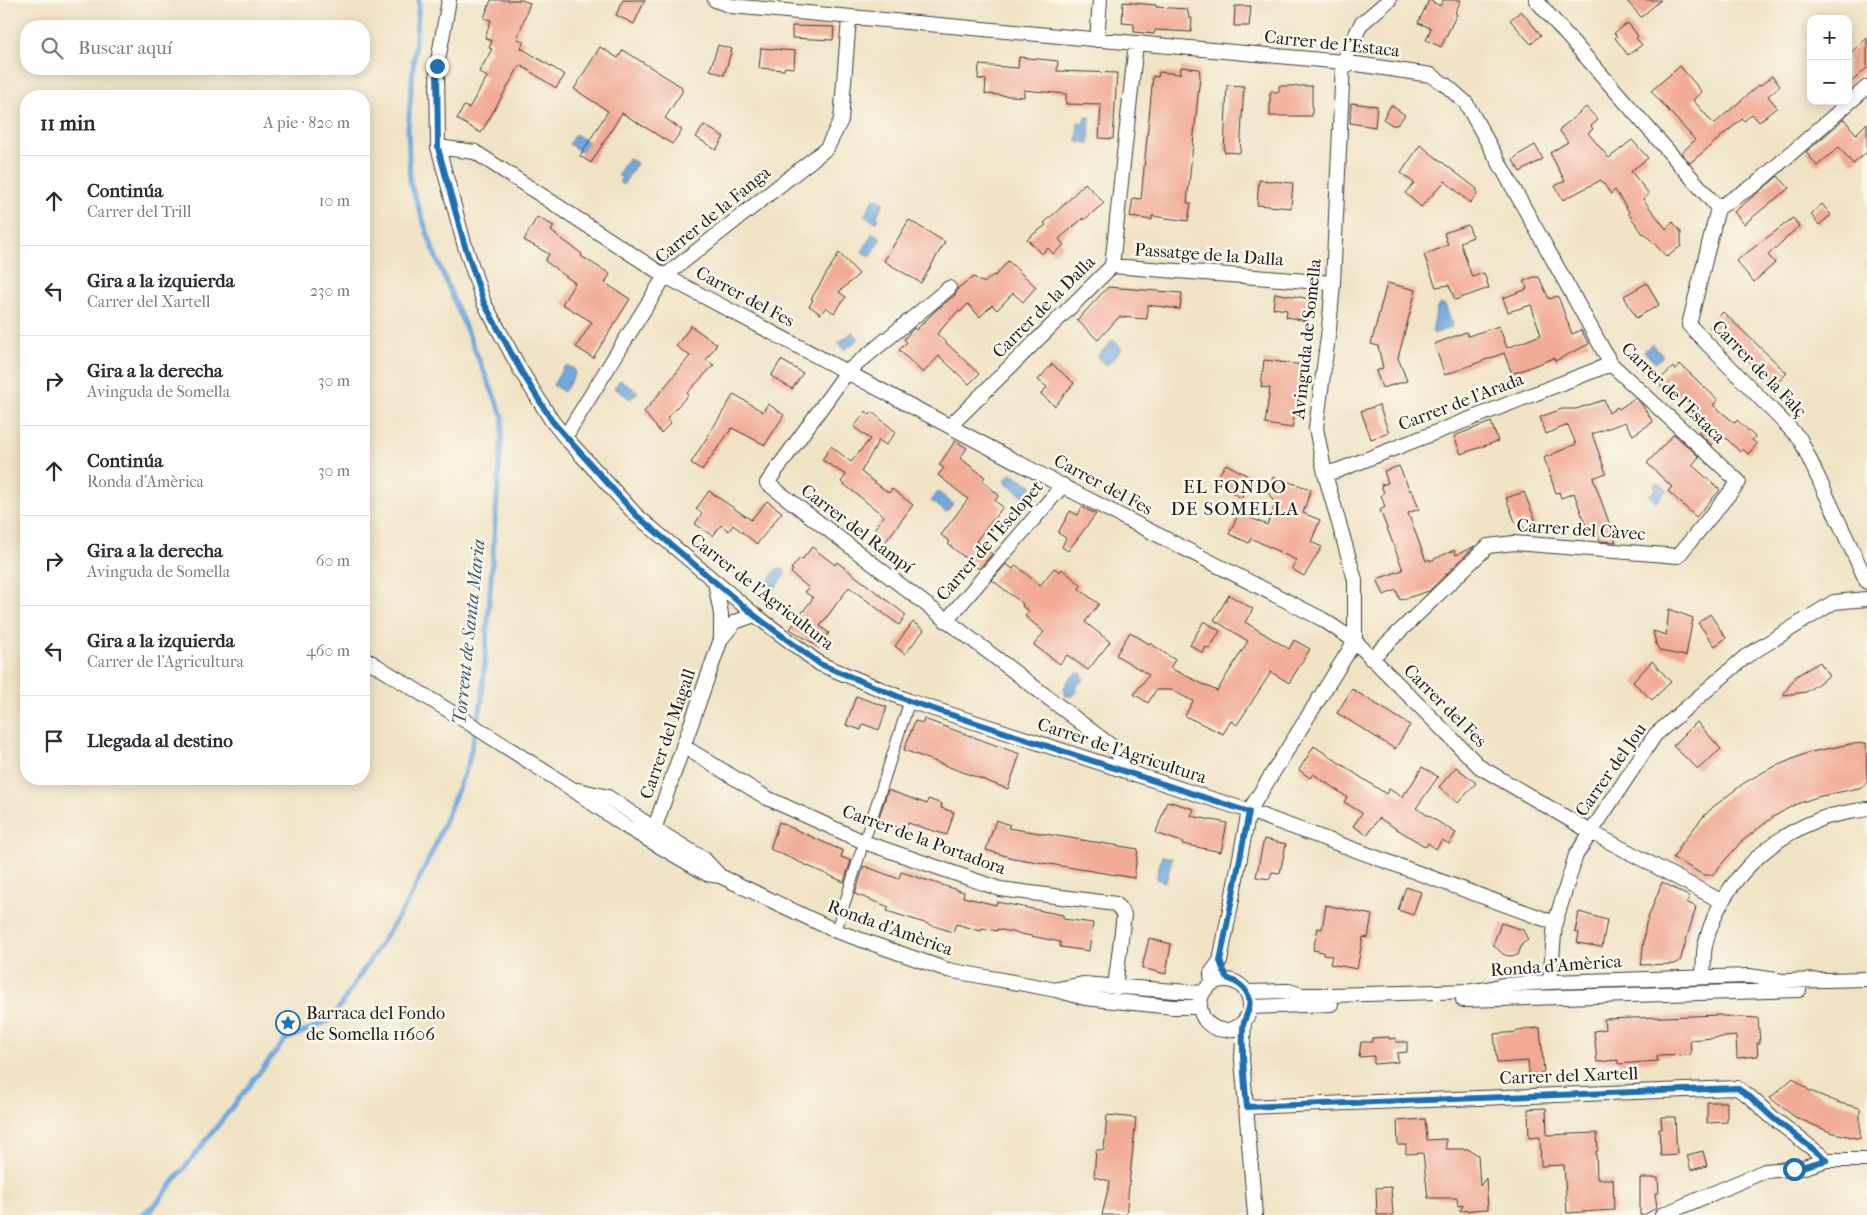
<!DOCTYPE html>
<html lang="es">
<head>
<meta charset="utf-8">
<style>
	body { margin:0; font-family:"IM FELL French Canon",serif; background:#f2f2f3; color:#2b2b33 }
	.controls { position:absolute; right:15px; top:15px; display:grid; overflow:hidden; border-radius:10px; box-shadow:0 2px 12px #0003 }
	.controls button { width:45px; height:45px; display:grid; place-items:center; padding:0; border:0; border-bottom:1px solid #e1e1e2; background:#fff; color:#2b2b33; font:25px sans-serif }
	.stop { position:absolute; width:15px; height:15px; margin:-11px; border:4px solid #1f6fb2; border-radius:50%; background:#fff }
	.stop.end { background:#1f6fb2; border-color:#fff; box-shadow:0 1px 5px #0008 }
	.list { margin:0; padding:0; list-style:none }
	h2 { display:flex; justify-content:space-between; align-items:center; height:65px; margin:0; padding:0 20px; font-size:21px }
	h2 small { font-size:16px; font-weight:400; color:#7c7c81 }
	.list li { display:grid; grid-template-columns:32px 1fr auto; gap:15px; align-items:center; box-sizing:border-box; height:90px; padding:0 20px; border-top:1px solid #e1e1e2 }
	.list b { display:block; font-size:19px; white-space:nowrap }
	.list p { margin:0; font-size:16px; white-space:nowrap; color:#7c7c81 }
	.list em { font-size:16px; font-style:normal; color:#7c7c81 }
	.icon { flex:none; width:28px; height:28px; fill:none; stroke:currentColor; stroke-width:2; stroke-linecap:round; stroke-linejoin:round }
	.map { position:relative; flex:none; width:1867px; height:1215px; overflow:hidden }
	.search { position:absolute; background:#fff; box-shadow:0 2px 12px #0003; left:20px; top:20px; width:350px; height:55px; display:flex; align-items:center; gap:12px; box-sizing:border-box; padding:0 18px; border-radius:20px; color:#7c7c81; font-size:19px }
	.panel { position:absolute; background:#fff; box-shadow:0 2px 12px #0003; left:20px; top:90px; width:350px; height:695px; border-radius:20px }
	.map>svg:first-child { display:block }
	.water { fill:#6ea8de; stroke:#45627d }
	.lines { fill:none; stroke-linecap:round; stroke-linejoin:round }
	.stream { stroke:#6ea8de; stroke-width:5 }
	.building { fill:#f1ab95 }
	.pedestrian-casing { stroke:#3c3a35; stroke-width:12 }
	.minor-casing { stroke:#3c3a35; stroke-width:16 }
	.pedestrian { stroke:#fff; stroke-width:10 }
	.minor { stroke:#fff; stroke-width:14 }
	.route { stroke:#1f6fb2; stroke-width:6 }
	.labels { text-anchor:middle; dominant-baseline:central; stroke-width:5; stroke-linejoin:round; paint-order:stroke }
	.street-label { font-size:18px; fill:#1c1c1c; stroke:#fbf7ec }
	.poi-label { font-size:18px; fill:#1c1c1c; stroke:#fbf7ec; text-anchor:start }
	.neighbourhood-label { font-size:19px; letter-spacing:1px; fill:#1c1c1c; stroke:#fbf7ec }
	.water-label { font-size:19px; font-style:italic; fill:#415b73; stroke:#fbf7ec }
</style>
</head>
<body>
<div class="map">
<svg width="1867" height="1215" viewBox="0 0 1867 1215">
	<rect width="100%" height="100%" fill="#fbf7ec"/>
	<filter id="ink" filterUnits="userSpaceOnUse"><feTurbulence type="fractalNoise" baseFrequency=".02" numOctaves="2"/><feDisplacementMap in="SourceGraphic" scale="10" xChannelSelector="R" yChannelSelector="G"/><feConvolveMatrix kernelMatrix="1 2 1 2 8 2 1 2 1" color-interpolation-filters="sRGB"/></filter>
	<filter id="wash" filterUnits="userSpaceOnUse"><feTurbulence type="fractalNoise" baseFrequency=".0096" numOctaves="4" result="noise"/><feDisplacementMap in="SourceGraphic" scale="20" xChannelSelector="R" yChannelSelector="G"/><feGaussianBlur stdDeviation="1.12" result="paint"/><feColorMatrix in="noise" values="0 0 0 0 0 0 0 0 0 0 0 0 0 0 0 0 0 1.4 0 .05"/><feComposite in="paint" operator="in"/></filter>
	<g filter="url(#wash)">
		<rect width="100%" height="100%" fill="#f0e3c5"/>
		<!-- water -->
		<path class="water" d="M1085 117H1090L1089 143 1077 142 1078 122 1085 123Z
			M575 134 595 146 588 156 569 144Z
			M628 158 637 163 623 185 619 182 622 178 618 175Z
			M874 198 884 203 877 215 879 219 877 222 864 216Z
			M873 233 881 238 871 257 862 252Z
			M1440 304 1445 305 1452 324 1451 327 1434 334 1432 332 1437 308Z
			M853 332 859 339 844 350 838 343Z
			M1113 340 1122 349 1106 366 1097 357Z
			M1652 344 1663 356 1655 363 1644 351Z
			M568 366 574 369 575 374 564 392 553 385 564 367Z
			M620 380 638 392 631 399 614 388Z
			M1011 473 1033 486 1024 497 1004 481Z
			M1657 482 1667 490 1656 502 1649 496 1656 488 1654 485Z
			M938 492 953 504 946 512 931 501Z
			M782 568 785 571V575L772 591 765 585 777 569Z
			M1077 673 1082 674 1084 680 1081 683 1077 684 1076 692 1073 696H1066L1064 689 1068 680Z
			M1162 856 1172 858 1166 882 1156 879Z"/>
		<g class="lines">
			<!-- stream -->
			<path class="stream" d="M141 1215 153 1206
				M149 1215 156 1204 285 1040 331 1020 409 900 434 848 468 764 482 699 503 417 435 255 410 182 408 128 419 0"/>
		</g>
		<g id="blocks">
			<!-- building -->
			<path class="building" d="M491 0H522L530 3 517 39 524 41 521 48 565 75 556 88 520 65 481 133 457 119 464 106 469 108 487 77 479 72 492 49 489 48 492 41 485 38 491 20 484 18Z
				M623 0H645L634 24 616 15Z
				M1429 0 1440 6 1443 0H1461L1455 13 1457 14 1441 47 1426 40 1431 28 1418 23Z
				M1626 0H1661L1641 17Z
				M1123 2 1156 5V7L1187 9 1189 18H1192L1191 32 1155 30 1154 34 1134 32V24L1122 23Z
				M1235 6H1251L1249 26H1234Z
				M1521 11 1541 35 1531 44 1510 20Z
				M1628 23 1638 36 1636 38 1642 45 1628 55 1615 38 1617 36 1614 33Z
				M792 26 834 27 833 40 792 38Z
				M1867 38V68L1848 85V55Z
				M718 45 732 49 724 75 710 70Z
				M600 47 618 58 623 50 682 87V92L665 118 682 130 672 144 622 113 591 163 580 156 608 111 574 89Z
				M761 48 795 51 794 68 785 67 784 70 759 68Z
				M1019 57 1058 61 1057 71 1117 73 1113 139 1099 138 1101 105 1066 104V94L1024 90V97L985 94 986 80 978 79 979 65 1018 68Z
				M1680 66 1702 92 1693 100 1714 124 1759 85 1760 86 1772 76 1780 86 1768 96 1777 107 1759 122 1752 114 1744 121 1742 119 1690 163 1681 153 1695 140 1651 91Z
				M1181 67 1199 69 1200 76 1187 203H1191L1188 221 1152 216V220L1130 217 1133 198 1141 199 1153 76 1158 77 1159 72 1180 74Z
				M1227 85 1244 86 1240 152 1238 153 1224 152Z
				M1279 86H1312V116H1270V92H1279Z
				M1351 103 1377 106 1375 127 1350 123Z
				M1391 105 1405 115 1397 125H1392L1383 119Z
				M1586 107 1598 120 1591 126 1593 129 1588 133 1609 158 1632 140 1648 158 1631 171 1649 194 1643 199 1666 229 1673 222 1681 232V246L1667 257 1644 233 1643 234 1628 213 1629 212 1615 190 1611 194 1601 180 1563 200 1559 194 1555 186 1565 181 1550 153 1568 142 1559 130Z
				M1844 119 1856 134 1867 123V152L1853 164 1839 147 1817 166 1806 152Z
				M704 125 724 137 716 150 696 137Z
				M1420 145 1477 189V195L1470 203 1445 181 1421 207 1405 193 1414 183 1401 173Z
				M1535 145 1543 159 1520 172 1513 160 1518 155Z
				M1778 176 1789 188 1744 224 1734 212Z
				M1259 180 1293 183 1291 208 1257 205Z
				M1085 183 1104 203 1084 220 1083 218 1059 239 1064 245 1053 254 1048 248 1041 254 1027 239 1046 225 1044 223 1067 202Z
				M1822 204 1831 215 1819 225 1811 214Z
				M537 217 554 226 551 231 582 254 581 256 610 274 605 283 630 299 593 358 576 347 592 322 562 304 575 283 545 261 549 254 524 240Z
				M1793 218 1799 226 1768 255 1775 263 1754 282 1736 261Z
				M909 220 945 242 921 283 884 261Z
				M1468 225 1473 237 1460 242 1472 277 1484 273 1489 288 1455 300 1449 285 1436 287 1424 255 1448 245 1444 233Z
				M839 253 859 274 839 292 846 297 834 313 826 307 821 314 809 306 813 300 811 299Z
				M1008 261 1036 287 1023 302 1013 293 997 310 992 305 980 317 968 304 960 312 958 311 937 334 979 374 969 384 939 356 923 373 899 350 907 342 904 339 914 328 916 330 935 311 955 295 958 288 974 277 981 282 982 281 984 283 993 275 995 276Z
				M1534 277H1539L1549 299 1558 296 1572 334 1581 330 1589 344 1555 361 1554 358 1512 374 1504 353 1445 375 1434 344 1466 332 1468 336 1499 326 1507 348 1541 335 1531 305 1508 312 1503 298 1527 289 1524 281Z
				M1387 283 1416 290 1398 358 1407 381 1382 388 1376 371 1383 368 1378 346 1371 344Z
				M1647 283 1659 305 1636 318 1624 296Z
				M1108 287 1182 293 1180 309 1148 305 1147 319 1119 317 1098 340 1077 320Z
				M1275 293 1311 299 1307 321 1286 317 1287 310 1273 308Z
				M1723 312 1787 373 1776 384 1761 370 1760 371 1724 335 1721 339 1709 327Z
				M691 326 717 344 706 360 714 365 687 393 688 395 667 418 671 423 661 433 644 412 690 356 676 346Z
				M781 360 803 373 792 389 771 376Z
				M1264 360 1304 365 1292 428 1265 424 1270 388 1261 387Z
				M1052 364 1074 383 1055 406 1041 394 1047 387 1038 380Z
				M1680 364 1718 400 1713 405 1735 423 1737 420 1755 437 1752 440 1757 444 1748 454 1743 449 1740 452 1722 434 1711 445 1698 432 1707 423 1678 394 1673 399 1657 382 1673 367 1675 370Z
				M734 394 763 412 768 404 784 415 765 445 732 428 702 470 691 463Z
				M1635 398 1641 403 1653 422 1633 435 1625 422 1592 434 1606 473 1593 478 1616 542 1600 541 1594 524 1586 526 1574 493 1561 498 1559 492 1556 493 1544 458 1576 444 1568 425 1546 434 1540 417 1562 409H1576L1604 400 1609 413 1617 407 1619 409Z
				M1379 405 1389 433 1371 439 1361 411Z
				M866 411 870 415 872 412 896 432 886 445 879 440 861 472 889 493 892 489 913 505 883 545 873 537 877 531 874 529 884 516 841 482 846 475 822 460 831 446 851 462 870 439 854 427Z
				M1491 422 1498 441 1461 454 1454 436Z
				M1674 434 1699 457 1692 465 1720 490 1696 517 1668 491 1672 487 1647 463Z
				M955 441 967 448 960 458 985 477 982 481 999 495 995 501 1003 507 976 541 992 554 979 569 948 544 950 542 941 535 968 499 938 475 944 468 939 465Z
				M1226 464 1252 478 1241 498 1214 482Z
				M1399 466 1410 491 1412 490 1419 509 1408 513 1426 561 1429 559 1430 561 1454 550 1456 555 1475 546 1429 591 1400 600 1396 590 1384 595 1377 579 1403 570 1380 510 1385 507 1381 495 1384 493 1381 485 1388 483 1384 471Z
				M1273 477 1311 489 1303 513 1320 520 1311 542 1322 547 1304 576 1292 569 1296 560 1251 538 1249 543 1229 534 1239 513 1267 525 1275 504 1268 492Z
				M709 491 751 520 767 501 782 512 757 544 733 525 729 531 721 525 713 536 695 524 702 513 696 509Z
				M1524 492 1537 524 1524 529 1521 522 1516 524 1506 498Z
				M1082 507 1096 514 1068 551 1062 547 1066 538 1058 533 1070 511 1078 515Z
				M812 547 835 565 837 562 906 615 899 625 849 587 820 626 829 633 819 647 790 629 813 598 805 592 809 588 791 573 793 570 791 569 800 558 802 560Z
				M1006 564 1013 569 1016 565 1040 586 1054 568 1060 572 1062 569 1081 585 1079 589 1099 604 1085 622 1110 642 1088 670 1067 655 1060 664 1034 645 1044 632 1025 616 1029 611 1022 606 1023 604 992 580Z
				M1229 595 1253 609 1245 622 1289 649 1294 640 1310 649 1289 683 1271 672 1237 725 1231 721 1223 734 1185 716 1193 701 1171 690H1156L1148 703 1134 694 1149 675 1116 655 1130 632 1149 644 1150 643 1175 660 1170 668 1217 691 1248 641 1214 620Z
				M1669 609 1693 618 1686 656 1660 651 1656 644 1653 631 1666 635Z
				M1710 614 1726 638 1715 646 1698 623Z
				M1204 621 1220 631 1209 649 1206 647 1203 653 1190 645Z
				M913 622 924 630 905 654 895 646Z
				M1652 661 1671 682 1652 700 1633 682Z
				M1820 662 1829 676 1806 692 1783 695 1796 676Z
				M1352 689 1410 725 1395 749 1337 713Z
				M856 696 887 707 879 730 863 724 861 730 846 725Z
				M924 719 1020 754 1008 789 904 750 915 721 923 723Z
				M1697 722 1721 749 1698 769 1673 746Z
				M1866 743 1867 782 1863 787 1817 797 1794 805 1773 817 1741 842 1712 875H1704L1673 858 1679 849 1678 848 1703 817 1713 807 1744 783 1769 769 1807 753 1850 744Z
				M1314 746 1386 794 1389 789 1402 797 1405 791 1407 792 1422 767 1431 772 1438 777 1416 808 1456 833 1449 844 1442 840 1436 849 1428 843 1426 847 1379 818 1367 835 1353 826 1362 813 1344 802 1347 797 1313 774 1310 778 1299 770Z
				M1456 767 1476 783 1458 803 1439 787Z
				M888 790 927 804 928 799 942 804 941 808 954 812 947 835 908 823 905 830 878 820Z
				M1167 801 1194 809 1191 816 1227 823 1221 852 1182 844V842L1156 833Z
				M996 820 1010 825 1008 828 1138 849 1134 878 1013 858 986 850Z
				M779 822 843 851 841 857 851 861 844 882 770 849Z
				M1264 839 1286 844 1280 873 1272 872 1270 879 1256 877Z
				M864 866 899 879 901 872 964 892 963 897 996 905 997 902 1063 915V919L1093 923 1089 951 1060 947V942L997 929V931L982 928 981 931 956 924 953 932 887 911 889 907 855 894Z
				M1662 882 1690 897 1687 902 1696 907 1680 961 1675 964 1641 965 1646 923Z
				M1406 887 1421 892 1413 915 1398 910Z
				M1326 905 1372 915 1368 938 1363 937 1357 969 1330 964 1332 956 1323 955V952L1313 950 1318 928 1322 929Z
				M1579 912 1607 920 1602 947 1577 943 1579 933 1575 932Z
				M1501 923 1523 930 1528 940 1522 944 1518 955 1508 956 1503 954 1493 945Z
				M1149 938 1171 944 1166 974 1142 968Z
				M1721 1015 1722 1016 1758 1018 1760 1043H1757L1758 1056 1737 1058 1736 1036 1690 1040 1691 1055 1657 1056 1658 1061 1618 1064V1060L1597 1062 1594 1031 1605 1029 1604 1019Z
				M1540 1028 1544 1073 1529 1074 1528 1061 1497 1063 1494 1034 1517 1032V1030Z
				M1389 1037V1039L1396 1038V1042H1407V1052L1397 1053 1398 1062 1374 1064V1056L1359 1057 1361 1042H1372V1038Z
				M1793 1078 1810 1091 1840 1103 1860 1108V1139L1830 1132 1795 1117 1770 1098Z
				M1707 1102H1727V1122L1707 1123Z
				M1546 1108 1547 1135 1597 1133 1598 1151H1596L1597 1179H1613L1614 1210 1567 1213 1564 1165 1541 1166 1540 1137 1529 1138 1528 1109Z
				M1107 1115 1136 1118 1126 1215H1102L1110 1181 1094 1177 1096 1150H1104Z
				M1661 1117H1675L1677 1155 1661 1156 1659 1129H1662Z
				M1425 1119 1427 1140 1446 1139V1149H1468L1478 1155 1480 1186 1486 1178 1488 1209 1459 1211 1464 1205 1458 1206 1457 1198H1428L1423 1153 1406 1154V1145H1398L1397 1121Z
				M1703 1151 1707 1166 1691 1170 1687 1155Z
				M1640 1178H1658L1659 1193H1655L1657 1208 1643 1215H1640Z
				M1391 1187 1393 1215H1377L1376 1188Z"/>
		</g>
	</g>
	<g filter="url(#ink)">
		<use href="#blocks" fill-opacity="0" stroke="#3c3a35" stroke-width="1"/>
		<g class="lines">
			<defs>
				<path id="pedestrian" d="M867 833 908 706
					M836 931 861 851"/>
				<path id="minor" d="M449 0 437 66 438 147 464 243 484 303 521 371 552 421 565 437 636 515 755 615 820 664 909 701 1249 811 1555 923
					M715 0 731 6 1343 62 1431 75 1447 86 1466 103 1611 364 1739 482 1678 556 1514 543 1488 546 1371 659
					M1536 0 1718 208 1689 325 1800 439 1867 582
					M1097 40 1100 0
					M438 147 475 152 665 276 1074 492 1322 619 1355 641 1480 767 1591 832 1721 901
					M1718 208 1756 184 1867 87
					M1112 266 1333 283
					M949 288 847 372 767 483 1114 748 1131 774
					M950 426 1112 266 1136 43
					M565 437 665 276 827 148 841 120 849 18
					M1325 474 1339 470 1611 364
					M715 582 721 614V639
					M946 621 1063 485
					M364 658 472 725 572 789 625 826 707 874 720 876 836 931 948 970 1056 990 1085 998 1173 1007H1200
					M683 746 767 798 864 842 1000 889 1116 904 1124 915 1115 987
					M578 790 608 797 655 829 704 859 720 876
					M650 841 721 639 735 622 755 615
					M1703 977C1704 967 1703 956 1705 946 1718 888 1763 841 1818 820 1833 814 1851 812 1867 809
					M1200 1005a25 25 0 1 1 50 0a25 25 0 1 1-50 0Z
					M1212 982 1211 973 1220 961 1249 811 1355 641V580L1325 474 1316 428 1329 329 1333 283 1343 62 1361 24 1389 0
					M1550 982 1555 923 1576 855 1655 735 1745 657 1834 602 1867 599
					M1058 989 1083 984 1202 993
					M1247 992 1289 991 1301 995H1331L1472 991 1488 989 1503 985 1550 982 1749 976 1783 981 1867 979
					M1463 1000 1799 990
					M1250 1007 1331 1004
					M1244 1022 1242 1059 1255 1215
					M1247 1107 1737 1088 1750 1097 1773 1118 1827 1160H1867
					M1662 1215 1765 1171 1801 1168 1827 1160"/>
			</defs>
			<!-- pedestrian casing -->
			<use href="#pedestrian" class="pedestrian-casing"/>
			<!-- minor casing -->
			<use href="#minor" class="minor-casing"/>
			<!-- pedestrian -->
			<use href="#pedestrian" class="pedestrian"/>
			<!-- minor -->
			<use href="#minor" class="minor"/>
		</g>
	</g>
	<g class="lines" filter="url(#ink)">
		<!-- route -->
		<path class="route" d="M437 66 438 148 464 243 484 303 521 371 552 421 636 515 754 615 820 664 909 701 1249 812 1220 961 1227 978C1237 982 1246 987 1249 998 1252 1010 1243 1017 1243 1028 1242 1055 1244 1080 1247 1107L1737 1088 1750 1097 1773 1118 1827 1160 1794 1169"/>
	</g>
	<!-- icons -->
	<defs>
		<symbol id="sight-ring" viewBox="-11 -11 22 22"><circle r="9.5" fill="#fbf7ec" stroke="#1f6fb2" stroke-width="1.5"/><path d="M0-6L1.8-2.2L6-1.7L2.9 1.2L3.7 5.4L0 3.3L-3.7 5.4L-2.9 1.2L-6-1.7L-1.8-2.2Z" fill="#1f6fb2"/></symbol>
	</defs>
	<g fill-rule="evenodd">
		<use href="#sight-ring" x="274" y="1009" width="28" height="28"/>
	</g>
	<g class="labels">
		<!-- street labels -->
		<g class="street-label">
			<text transform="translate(1332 44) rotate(6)">Carrer de l'Estaca</text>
			<text transform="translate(713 215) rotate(-39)">Carrer de la Fanga</text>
			<text transform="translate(1209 255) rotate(4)">Passatge de la Dalla</text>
			<text transform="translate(745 297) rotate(28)">Carrer del Fes</text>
			<text transform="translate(1044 307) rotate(-45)">Carrer de la Dalla</text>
			<text transform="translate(1307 339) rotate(-84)">Avinguda de Somella</text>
			<text transform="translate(1759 369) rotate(46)">Carrer de la Falç</text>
			<text transform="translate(1673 393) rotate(44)">Carrer de l'Estaca</text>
			<text transform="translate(1461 402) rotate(-21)">Carrer de l'Arada</text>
			<text transform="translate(1103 485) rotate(28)">Carrer del Fes</text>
			<text transform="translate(857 529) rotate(37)">Carrer del Rampí</text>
			<text transform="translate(1581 530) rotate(4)">Carrer del Càvec</text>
			<text transform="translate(990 541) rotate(-49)">Carrer de l'Esclopet</text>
			<text transform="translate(762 592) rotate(38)">Carrer de l'Agricultura</text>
			<text transform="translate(1445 706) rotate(45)">Carrer del Fes</text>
			<text transform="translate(668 734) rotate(-71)">Carrer del Magall</text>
			<text transform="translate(1122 751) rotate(18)">Carrer de l'Agricultura</text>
			<text transform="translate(1611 770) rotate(-55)">Carrer del Jou</text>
			<text transform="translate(924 840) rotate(20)">Carrer de la Portadora</text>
			<text transform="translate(890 928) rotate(20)">Ronda d'Amèrica</text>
			<text transform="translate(1556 966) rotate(-4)">Ronda d'Amèrica</text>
			<text transform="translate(1569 1076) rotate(-2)">Carrer del Xartell</text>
		</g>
		<!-- poi labels -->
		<g class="poi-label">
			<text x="306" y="1013">Barraca del Fondo<tspan x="306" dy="21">de Somella 11606</tspan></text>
		</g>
		<!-- neighbourhood labels -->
		<g class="neighbourhood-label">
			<text x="1235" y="487">EL FONDO<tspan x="1235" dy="22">DE SOMELLA</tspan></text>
		</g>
		<!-- water labels -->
		<g class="water-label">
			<text transform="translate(469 632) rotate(-84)">Torrent de Santa Maria</text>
		</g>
	</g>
</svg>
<div class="controls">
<button>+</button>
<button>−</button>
</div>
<div class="stop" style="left:1794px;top:1169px"></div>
<div class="stop end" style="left:437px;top:66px"></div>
<div class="search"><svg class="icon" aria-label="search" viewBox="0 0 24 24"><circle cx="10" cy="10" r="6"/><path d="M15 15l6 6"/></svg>Buscar aquí</div>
<section class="panel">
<h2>11 min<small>A pie · 820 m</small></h2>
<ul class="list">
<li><svg class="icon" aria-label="ahead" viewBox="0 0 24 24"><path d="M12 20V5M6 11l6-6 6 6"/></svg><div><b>Continúa</b><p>Carrer del Trill</p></div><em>10 m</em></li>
<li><svg class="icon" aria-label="left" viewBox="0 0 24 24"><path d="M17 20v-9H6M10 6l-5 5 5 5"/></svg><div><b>Gira a la izquierda</b><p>Carrer del Xartell</p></div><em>230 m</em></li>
<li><svg class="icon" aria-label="right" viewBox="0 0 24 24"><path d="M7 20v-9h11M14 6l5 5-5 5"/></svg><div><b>Gira a la derecha</b><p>Avinguda de Somella</p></div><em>30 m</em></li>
<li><svg class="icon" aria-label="ahead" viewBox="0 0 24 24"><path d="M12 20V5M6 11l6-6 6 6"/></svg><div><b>Continúa</b><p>Ronda d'Amèrica</p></div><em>30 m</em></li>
<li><svg class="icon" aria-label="right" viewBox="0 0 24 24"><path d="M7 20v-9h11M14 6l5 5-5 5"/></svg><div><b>Gira a la derecha</b><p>Avinguda de Somella</p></div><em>60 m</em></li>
<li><svg class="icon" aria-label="left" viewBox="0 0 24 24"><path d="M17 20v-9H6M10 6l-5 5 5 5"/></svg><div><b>Gira a la izquierda</b><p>Carrer de l'Agricultura</p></div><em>460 m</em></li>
<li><svg class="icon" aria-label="arrive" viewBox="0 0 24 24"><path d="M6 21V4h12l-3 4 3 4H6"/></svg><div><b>Llegada al destino</b></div></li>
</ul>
</section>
</div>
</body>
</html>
